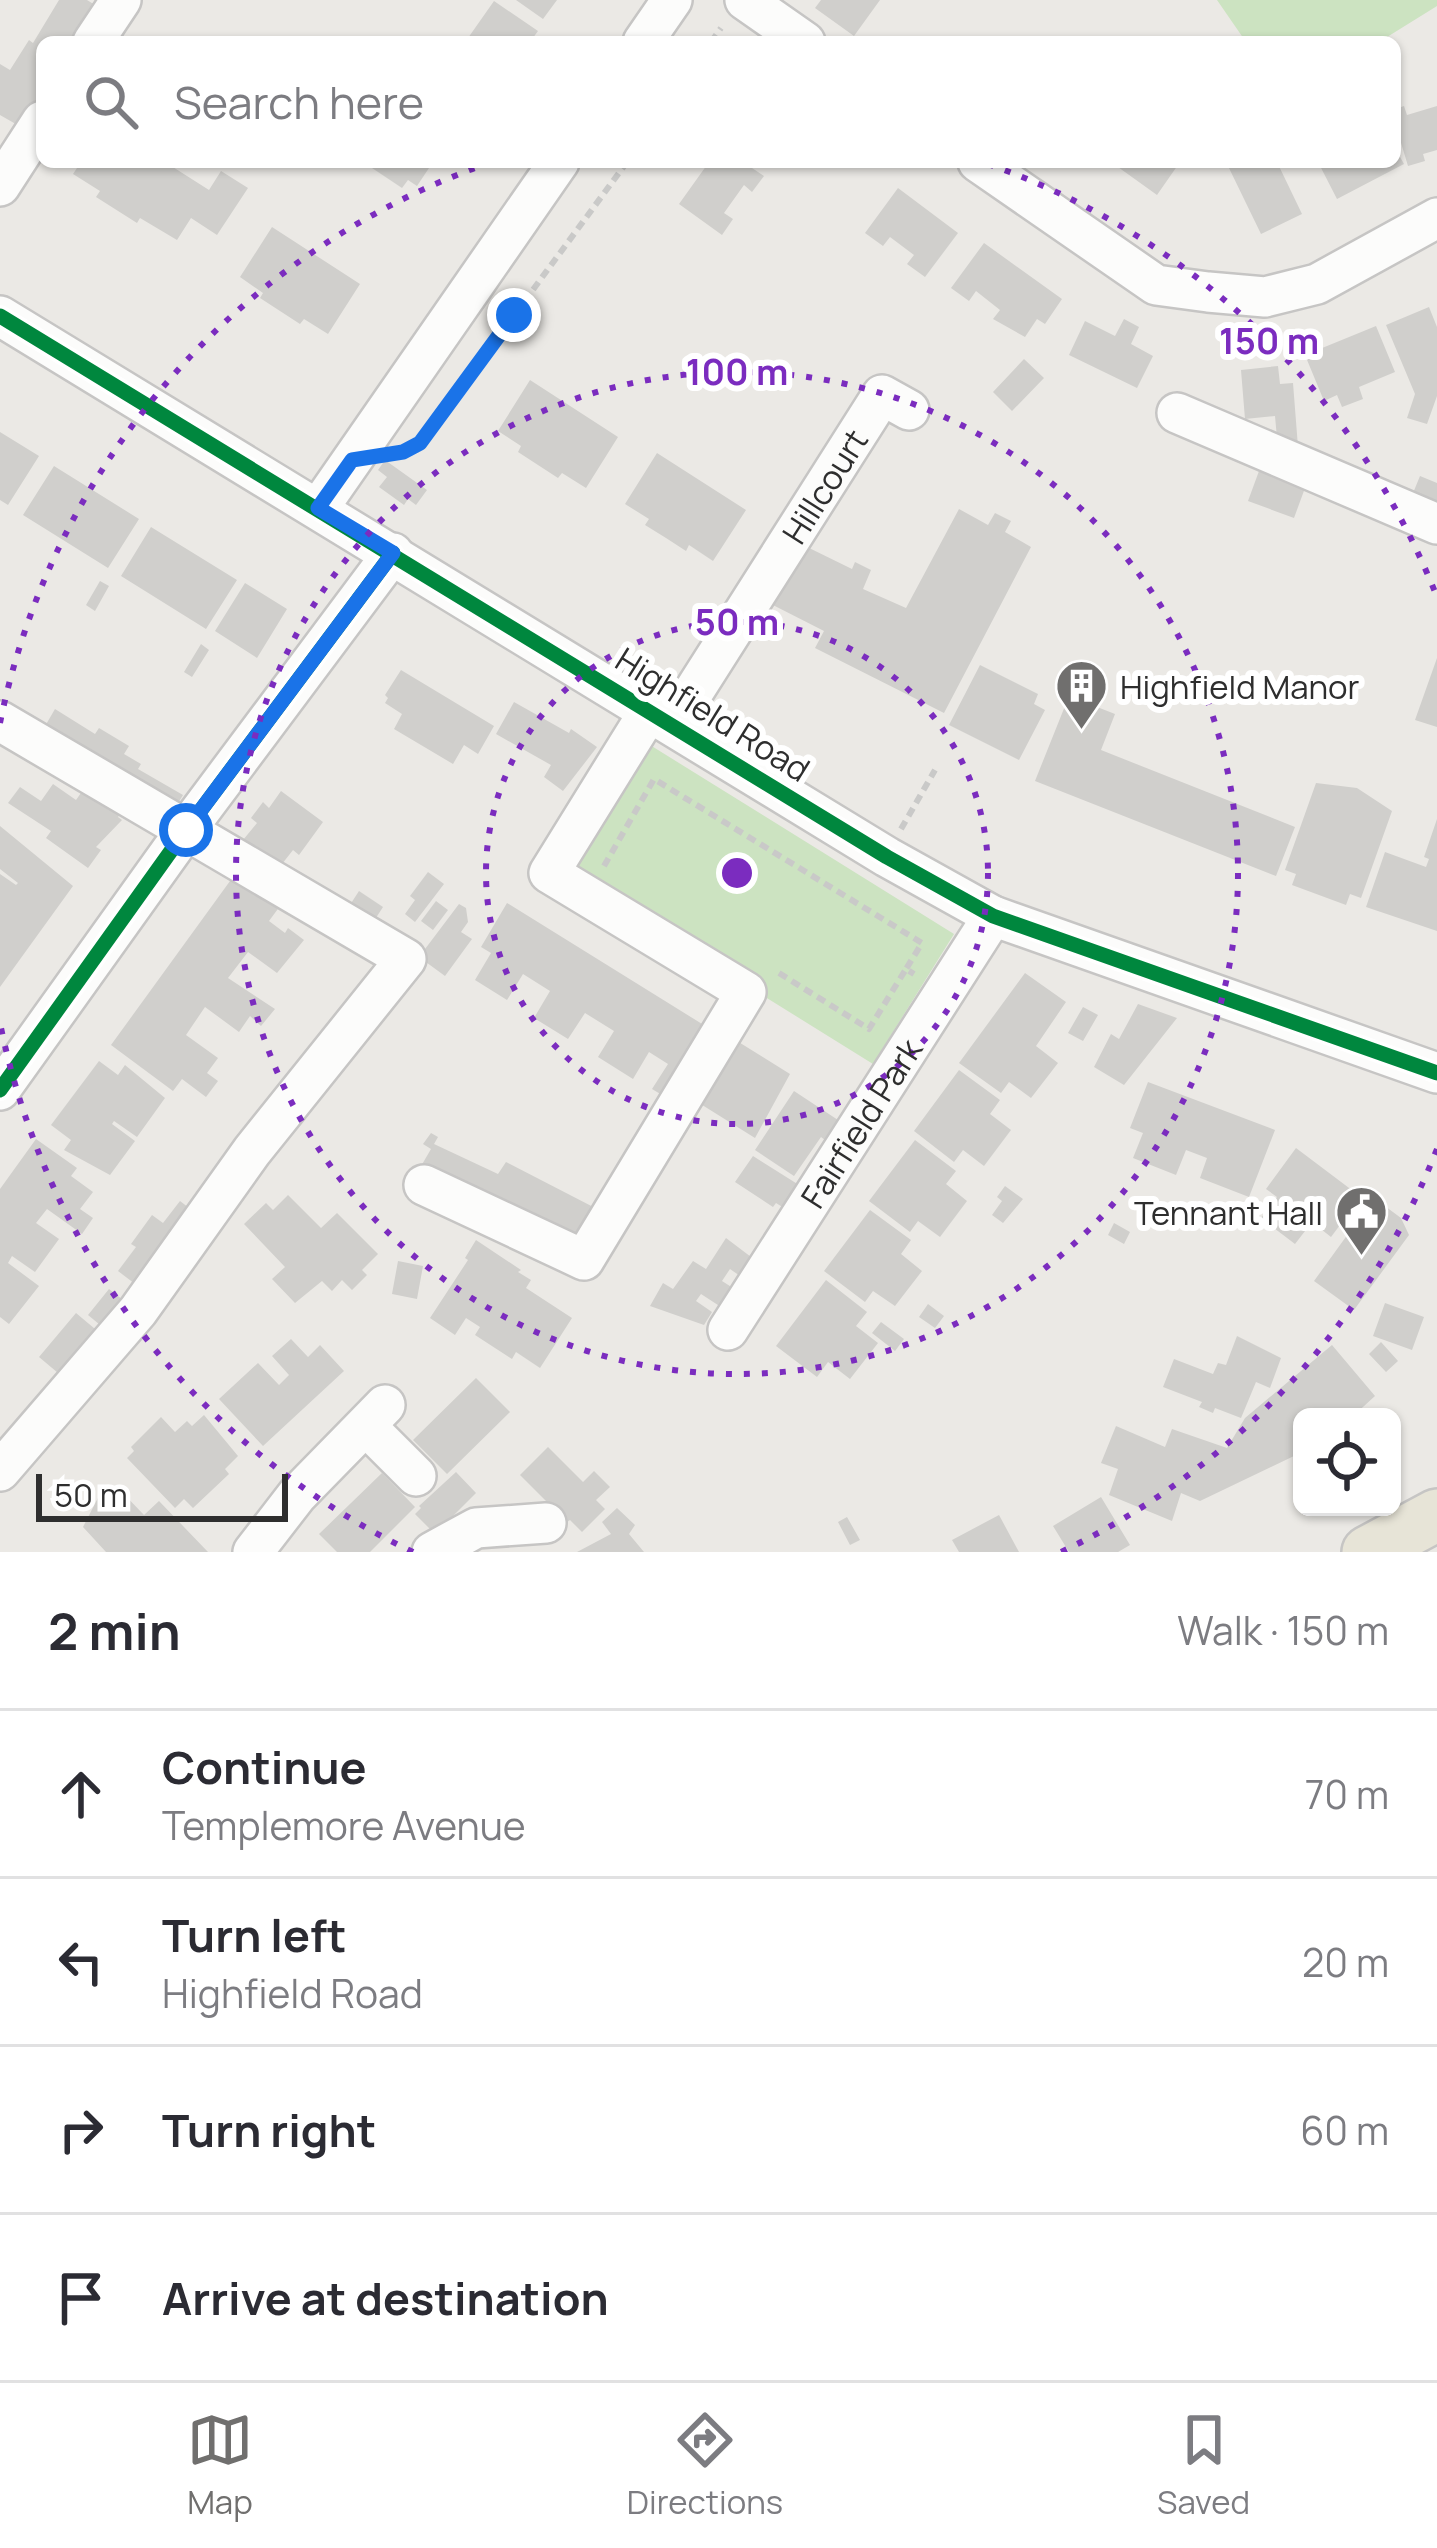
<!DOCTYPE html>
<html lang="en">
<head>
<meta charset="utf-8">
<style>
	body { margin:0; font-family:Manrope,sans-serif; background:#f2f2f3; color:#2b2b33 }
	.controls { position:absolute; right:36px; bottom:36px; display:grid; overflow:hidden; border-radius:18px; box-shadow:0 3px 9px #0004 }
	.controls button { width:108px; height:108px; display:grid; place-items:center; padding:0; border:0; border-bottom:3px solid #e1e1e2; background:#fff; color:#2b2b33; font:60px sans-serif }
	.scale { position:absolute; left:36px; bottom:30px; width:252px; box-sizing:border-box; padding-left:12px; border:6px solid #2e2e2e; border-top:0; font-size:33px; line-height:42px; white-space:nowrap; color:#2e2e2e; -webkit-text-stroke:9px #fff; paint-order:stroke }
	.stop { position:absolute; width:36px; height:36px; margin:-27px; border:9px solid #1a73e8; border-radius:50%; background:#fff }
	.stop.end { background:#1a73e8; border-color:#fff; box-shadow:0 3px 12px #0008 }
	.list { margin:0; padding:0; list-style:none }
	h2 { display:flex; justify-content:space-between; align-items:center; height:156px; margin:0; padding:0 48px; font-size:51px }
	h2 small { font-size:39px; font-weight:400; color:#7c7c81 }
	.list li { display:grid; grid-template-columns:78px 1fr auto; gap:36px; align-items:center; box-sizing:border-box; height:168px; padding:0 48px; border-top:3px solid #e1e1e2 }
	.list b { display:block; font-size:45px; white-space:nowrap }
	.list p { margin:0; font-size:39px; white-space:nowrap; color:#7c7c81 }
	.list em { font-size:39px; font-style:normal; color:#7c7c81 }
	.icon { flex:none; width:66px; height:66px; fill:none; stroke:currentColor; stroke-width:2; stroke-linecap:round; stroke-linejoin:round }
	.map { position:relative; flex:none; width:1437px; height:1552px; overflow:hidden }
	.search { position:absolute; background:#fff; box-shadow:0 3px 9px #0004; left:36px; right:36px; top:36px; height:132px; display:flex; align-items:center; gap:30px; box-sizing:border-box; padding:0 42px; border-radius:18px; color:#7c7c81; font-size:45px }
	.sheet { height:828px; background:#fff }
	nav { display:flex; justify-content:space-around; align-items:center; box-sizing:border-box; height:168px; border-top:3px solid #e1e1e2; background:#fff; font-size:33px; color:#7c7c81 }
	nav a { display:grid; justify-items:center; gap:6px }
	nav .on { color:#706f6e }
	.map>svg:first-child { display:block }
	.green { fill:#cce3c1 }
	.building { fill:#d0cfcc }
	.lines { fill:none; stroke-linecap:round; stroke-linejoin:round }
	.minor-casing { stroke:#c6c5c4; stroke-width:44 }
	.major-casing { stroke:#c6c5c4; stroke-width:56 }
	.path { stroke:#c9c9c8; stroke-width:6; stroke-dasharray:9 6; stroke-linecap:butt }
	.minor { stroke:#fcfcfb; stroke-width:39 }
	.major { stroke:#e7e4d7; stroke-width:51 }
	.cycleway-casing { stroke:#fff; stroke-width:22 }
	.cycleway { stroke:#00873e; stroke-width:15 }
	.route { stroke:#1a73e8; stroke-width:15 }
	.ring { fill:none; stroke:#7b2cbf; stroke-width:6; stroke-dasharray:6 12 }
	.labels { text-anchor:middle; dominant-baseline:central; stroke-width:12; stroke-linejoin:round; paint-order:stroke }
	.street-label { font-size:33px; fill:#2e2e2e; stroke:#fff }
	.poi-label { font-size:33px; fill:#2e2e2e; stroke:#fff; text-anchor:start }
	.centre { fill:#7b2cbf; stroke:#fff; stroke-width:6 }
	.ring-label { font-size:36px; text-anchor:middle; font-weight:bold; fill:#7b2cbf; stroke:#fff; stroke-width:12; stroke-linejoin:round; paint-order:stroke }
</style>
</head>
<body>
<div class="map">
<svg width="1437" height="1552" viewBox="0 0 1437 1552">
	<rect width="100%" height="100%" fill="#ebe9e5"/>
	<!-- green -->
	<path class="green" d="M1217 0H1437V6L1379 42H1246Z
		M642 740 954 934 873 1064 561 870Z"/>
	<!-- building -->
	<path class="building" d="M59 0H87L95 5 72 42H42V92L21 127 0 115V64L10 70 29 40 33 43Z
		M516 0H557L543 19Z
		M821 0H880L854 36 815 8Z
		M494 1 538 31 530 42H474L468 38Z
		M1404 106 1407 115 1437 106V150L1423 154 1425 161 1408 166 1395 123V109Z
		M1395 148 1404 164 1337 199 1318 162H1395Z
		M81 162H165L209 190 221 171 248 188 217 235 191 218 177 240 140 218 137 223 96 197 100 191 73 174Z
		M363 162H433L417 186 408 180 402 188Z
		M709 162H743L764 176 752 192 744 185 724 213 733 219 722 235 679 204Z
		M1111 162H1180L1157 195Z
		M1236 162H1277L1302 214 1261 234 1228 166Z
		M898 188 958 233 925 277 907 264 914 255 890 237 883 246 865 233Z
		M272 227 360 284 328 334 304 319 300 324 260 298 263 293 240 277Z
		M984 243 1062 299 1045 324 1037 319 1025 337 993 319 1000 310 976 291 969 301 951 288Z
		M1429 307 1437 327V396L1427 424 1407 418 1415 394 1386 325Z
		M1124 319 1139 327 1131 344 1153 356 1137 388 1069 355 1085 321 1115 336Z
		M1376 326 1395 372 1359 387 1363 399 1342 407 1337 395 1324 401 1305 355Z
		M1024 359 1044 378 1012 411 993 392Z
		M1278 366 1280 384 1293 383 1298 447 1277 438 1275 416 1245 419 1241 370Z
		M530 380 618 437 586 488 562 473 558 478 518 452 521 446 498 431Z
		M0 432 39 456 8 505 0 500Z
		M657 453 746 510 713 561 689 545 686 551 666 538 645 525 649 519 625 504Z
		M385 460 427 490 416 505 408 499 404 505 379 487 387 477 378 470Z
		M54 466 139 519 108 568 23 515Z
		M1259 471 1305 488 1294 518 1248 501Z
		M1420 476 1437 483V509L1411 498Z
		M959 509 988 525 995 513 1011 521 1005 532 1031 547 944 713 815 648 824 631 769 603 801 544 852 569 855 562 871 570 863 589 906 608Z
		M151 527 237 580 206 629 121 576Z
		M100 581 109 586 95 611 86 605Z
		M245 583 287 609 257 658 215 631Z
		M201 644 209 650 192 677 184 672Z
		M1437 658V727L1415 720Z
		M980 665 1038 694 1034 704 1045 710 1019 760 949 725Z
		M401 670 494 726 478 754 464 745 453 764 394 729 402 714 385 703 388 698 385 695Z
		M1069 696 1115 714 1101 750 1295 827 1276 876 1035 781Z
		M514 702 569 733 571 729 597 747 563 791 544 777 551 765 496 734Z
		M55 709 95 734 99 728 129 746 124 754 141 764 138 769 183 795 172 813 41 733Z
		M88 783 126 805 118 817 122 820 96 847 101 850 88 868 46 838 51 831 8 803 20 787 41 801 53 784 76 800Z
		M1316 783 1357 788 1392 811 1361 898 1350 894 1346 905 1292 885 1296 874 1285 870Z
		M281 791 323 822 299 855 293 850 282 864 243 840 257 823 251 818 263 802 269 808Z
		M1437 819V931L1366 907 1385 852 1426 867 1429 859 1424 857Z
		M0 826 73 886 0 987V874L16 885 18 883 0 869Z
		M238 870 286 898 269 921 285 933 288 928 304 940 277 973 248 952 228 978 275 1009 261 1026 250 1016 239 1032 205 1007 186 1035 218 1058 207 1073 218 1081 206 1097 182 1079 173 1091 111 1045Z
		M428 872 444 884 415 922 405 914 415 900 410 896Z
		M359 891 383 907 370 927 346 911Z
		M436 901 448 910 433 930 421 921Z
		M507 903 715 1032 672 1101 652 1089 668 1064 649 1052 633 1079 598 1057 614 1031 585 1013 568 1039 534 1018 550 991 523 974 507 1000 475 980 491 953 481 947Z
		M459 904 466 908 468 922 461 932 472 939 445 976 419 957Z
		M1025 973 1066 1002 1036 1046 1058 1063 1031 1098 1009 1082 1001 1093 959 1063Z
		M1138 1004 1177 1018 1124 1085 1094 1067 1111 1034 1119 1039Z
		M1083 1007 1098 1015 1083 1041 1068 1033Z
		M737 1041 790 1074 755 1138 699 1103Z
		M99 1061 118 1075 125 1065 165 1098 137 1137 114 1121 112 1124 135 1141 110 1175 64 1150 71 1140 51 1125Z
		M959 1070 1000 1100 990 1114 1011 1130 984 1166 963 1150 954 1162 914 1131Z
		M1148 1082 1275 1130 1249 1197 1200 1178 1207 1158 1186 1150 1176 1175 1133 1158 1143 1133 1130 1128Z
		M794 1091 838 1120 825 1140 821 1137 794 1176 755 1150Z
		M431 1133 438 1137 434 1144 498 1174 506 1162 601 1211 582 1244 417 1173 431 1149 423 1144Z
		M36 1139 77 1168 71 1176 93 1192 80 1209 93 1218 82 1234 47 1209 36 1223 59 1239 35 1272 12 1256 8 1263 39 1286 9 1324 0 1317V1189Z
		M915 1140 956 1171 946 1184 967 1201 940 1237 918 1221 910 1232 869 1201Z
		M1296 1148 1361 1197 1331 1237 1312 1222 1295 1244 1261 1218 1277 1197 1266 1189Z
		M753 1156 799 1185 784 1208 776 1203 773 1207 735 1182Z
		M1005 1186 1023 1199 1003 1223 992 1215 1002 1201 997 1197Z
		M288 1195 321 1228 337 1213 378 1254 362 1270 367 1275 352 1290 342 1280 332 1291 322 1281 295 1303 272 1279 285 1267 244 1224 266 1203 273 1210Z
		M1374 1198 1401 1218 1409 1235 1354 1310 1314 1281Z
		M180 1201 193 1211 139 1287 118 1271 136 1247 131 1244 152 1215 163 1223Z
		M870 1210 911 1240 901 1254 922 1271 895 1306 873 1291 865 1302 824 1271Z
		M1114 1223 1130 1232 1124 1244 1108 1235Z
		M726 1238 755 1260 743 1278 730 1269 722 1281 733 1288 721 1307 701 1294 696 1301 712 1312 704 1325 650 1306 663 1283 673 1289 693 1261 706 1269Z
		M476 1240 521 1270 518 1272 531 1280 526 1288 572 1318 540 1368 516 1352 512 1359 475 1335 480 1327 466 1318 455 1335 430 1318 468 1260 465 1258Z
		M398 1261 423 1266 417 1299 392 1294Z
		M826 1280 867 1312 856 1326 878 1343 850 1379 828 1362 817 1377 776 1346Z
		M109 1289 127 1303 105 1329 88 1315Z
		M1385 1303 1424 1317 1412 1350 1373 1336Z
		M928 1304 944 1316 935 1328 919 1317Z
		M76 1313 101 1334 64 1378 39 1357Z
		M881 1322 904 1339 895 1351 872 1333Z
		M1237 1336 1281 1358 1270 1388 1256 1382 1241 1418 1215 1408 1213 1413 1199 1407 1202 1402 1163 1387 1174 1359 1213 1374 1218 1363 1226 1365Z
		M291 1339 308 1357 320 1345 344 1371 263 1446 219 1399 258 1363 279 1385 289 1375 272 1356Z
		M1381 1342 1398 1361 1386 1372 1369 1354Z
		M1332 1345 1375 1396 1352 1417H1302V1458L1294 1456 1200 1501 1181 1493 1172 1521 1109 1495 1118 1469 1101 1463 1116 1426 1165 1447 1172 1429 1227 1448 1245 1418Z
		M476 1378 510 1412 447 1474 413 1440Z
		M204 1415 238 1456 225 1469 229 1474 193 1508 184 1499 175 1508 127 1458 134 1451 131 1447 161 1417 175 1432 187 1421 192 1426Z
		M548 1447 583 1482 594 1471 610 1487 596 1500 605 1509 582 1532 570 1520 567 1522 520 1475Z
		M456 1472 476 1493 435 1534 415 1514 421 1508 419 1506Z
		M382 1473 415 1507 370 1552H337L319 1534Z
		M121 1491 144 1515 159 1501 208 1552H106L83 1527 101 1492 114 1498Z
		M1101 1497 1130 1545 1118 1552H1069L1053 1526Z
		M617 1508 635 1525 629 1534 644 1552H577L611 1534 602 1522Z
		M999 1515 1019 1552H959L952 1540Z
		M847 1517 860 1540 850 1545 838 1522Z"/>
	<g class="lines">
		<defs>
			<g id="minor">
				<path d="M745 0 805 42"/>
				<path d="M93 42 121 0"/>
				<path d="M643 42 672 0"/>
				<path d="M978 162 1156 285 1208 292 1265 297 1317 284 1437 218"/>
				<path d="M0 186 42 121"/>
				<path d="M0 316 887 857 993 916 1437 1073"/>
				<path d="M1177 413 1437 524"/>
				<path d="M318 509 559 162"/>
				<path d="M0 721 406 959 252 1151 138 1311 0 1471"/>
				<path id="s1" d="M673 724 882 395 909 410"/>
				<path d="M0 1090 186 830 393 553"/>
				<path d="M424 1185 584 1260 746 992 549 873 650 710"/>
				<path id="s2" d="M728 1330 993 916"/>
				<path d="M366 1426 416 1476"/>
				<path d="M253 1552 297 1495 385 1405"/>
				<path d="M432 1552 476 1528 546 1523"/>
			</g>
			<path id="major" d="M1368 1552 1437 1515"/>
		</defs>
		<!-- minor casing -->
		<use href="#minor" class="minor-casing"/>
		<!-- major casing -->
		<use href="#major" class="major-casing"/>
		<!-- path -->
		<path class="path" d="M711 42 721 28
			M403 452 420 443 627 162
			M901 829 935 770
			M604 866 654 779 922 943 906 969
			M779 973 869 1029 906 969 914 974"/>
		<!-- minor -->
		<use href="#minor" class="minor"/>
		<!-- major -->
		<use href="#major" class="major"/>
		<defs>
			<path id="cycleway" d="M0 316 887 857 993 916 1437 1073
				M0 1090 186 830 393 553"/>
		</defs>
		<!-- cycleway casing -->
		<use href="#cycleway" class="cycleway-casing"/>
		<!-- cycleway -->
		<use href="#cycleway" class="cycleway"/>
	</g>
	<g class="lines">
		<!-- route -->
		<path class="route" d="M186 830 393 553 318 508 352 460 403 452 420 443 514 315"/>
	</g>
	<!-- distance rings -->
	<g class="ring">
		<circle cx="737" cy="873" r="251"/>
		<circle cx="737" cy="873" r="501"/>
		<path d="M1437 1149A752 752 0 0 1 1061 1552M413 1552A752 752 0 0 1 0 1023M0 723A752 752 0 0 1 486 164M988 164A752 752 0 0 1 1437 597"/>
	</g>
	<!-- icons -->
	<defs>
		<symbol id="building-pin" viewBox="-11 -11 22 30"><path d="M0 17L-7.5 6A9.5 9.5 0 1 1 7.5 6Z" fill="#706f6e" stroke="#fff"/><path d="M-4-6H4V6H1V3H-1V6H-4ZM-2.5-4.3h1.7v1.8h-1.7ZM.8-4.3h1.7v1.8H.8ZM-2.5-1h1.7V.8h-1.7ZM.8-1h1.7V.8H.8Z" fill="#fff"/></symbol>
		<symbol id="civic-pin" viewBox="-11 -11 22 30"><path d="M0 17L-7.5 6A9.5 9.5 0 1 1 7.5 6Z" fill="#706f6e" stroke="#fff"/><path d="M-.6-6.5H3V-4.5H.6V-3L4-1V1h2V6H-6V1h2V-1L-.6-3ZM-1.2 2.5V6h2.4V2.5Z" fill="#fff"/></symbol>
	</defs>
	<g fill-rule="evenodd">
		<use href="#building-pin" x="1052" y="656" width="59" height="81"/>
		<use href="#civic-pin" x="1332" y="1182" width="59" height="81"/>
	</g>
	<g class="labels">
		<!-- street labels -->
		<g class="street-label">
			<text stroke="none"><textPath href="#s1" startOffset="282">Hillcourt</textPath></text>
			<text transform="translate(713 714) rotate(32)">Highfield Road</text>
			<text stroke="none"><textPath href="#s2" startOffset="246">Fairfield Park</textPath></text>
		</g>
		<!-- poi labels -->
		<g class="poi-label">
			<text x="1120" y="686">Highfield Manor</text>
			<text x="1323" y="1212" text-anchor="end">Tennant Hall</text>
		</g>
	</g>
	<circle cx="737" cy="873" r="18" class="centre"/>
	<g class="ring-label">
		<text x="1269" y="354">150 m</text>
		<text x="737" y="385">100 m</text>
		<text x="737" y="635">50 m</text>
	</g>
</svg>
<div class="controls">
<button><svg class="icon" aria-label="locate" viewBox="0 0 24 24"><circle cx="12" cy="12" r="6"/><path d="M12 2v4M12 18v4M2 12h4M18 12h4"/></svg></button>
</div>
<div class="scale">50 m</div>
<div class="stop" style="left:186px;top:830px"></div>
<div class="stop end" style="left:514px;top:315px"></div>
<div class="search"><svg class="icon" aria-label="search" viewBox="0 0 24 24"><circle cx="10" cy="10" r="6"/><path d="M15 15l6 6"/></svg>Search here</div>
</div>
<section class="sheet">
<h2>2 min<small>Walk · 150 m</small></h2>
<ul class="list">
<li><svg class="icon" aria-label="ahead" viewBox="0 0 24 24"><path d="M12 20V5M6 11l6-6 6 6"/></svg><div><b>Continue</b><p>Templemore Avenue</p></div><em>70 m</em></li>
<li><svg class="icon" aria-label="left" viewBox="0 0 24 24"><path d="M17 20v-9H6M10 6l-5 5 5 5"/></svg><div><b>Turn left</b><p>Highfield Road</p></div><em>20 m</em></li>
<li><svg class="icon" aria-label="right" viewBox="0 0 24 24"><path d="M7 20v-9h11M14 6l5 5-5 5"/></svg><div><b>Turn right</b></div><em>60 m</em></li>
<li><svg class="icon" aria-label="arrive" viewBox="0 0 24 24"><path d="M6 21V4h12l-3 4 3 4H6"/></svg><div><b>Arrive at destination</b></div></li>
</ul>
</section>
<nav>
<a class="on"><svg class="icon" aria-label="map" viewBox="0 0 24 24"><path d="M3 6l6-2 6 2 6-2v14l-6 2-6-2-6 2zM9 4v14M15 6v14"/></svg>Map</a>
<a><svg class="icon" aria-label="directions" viewBox="0 0 24 24"><path d="M12 3l9 9-9 9-9-9zM9 14v-3h6M13 9l2 2-2 2"/></svg>Directions</a>
<a><svg class="icon" aria-label="saved" viewBox="0 0 24 24"><path d="M7 4h10v16l-5-4-5 4z"/></svg>Saved</a>
</nav>
</body>
</html>
